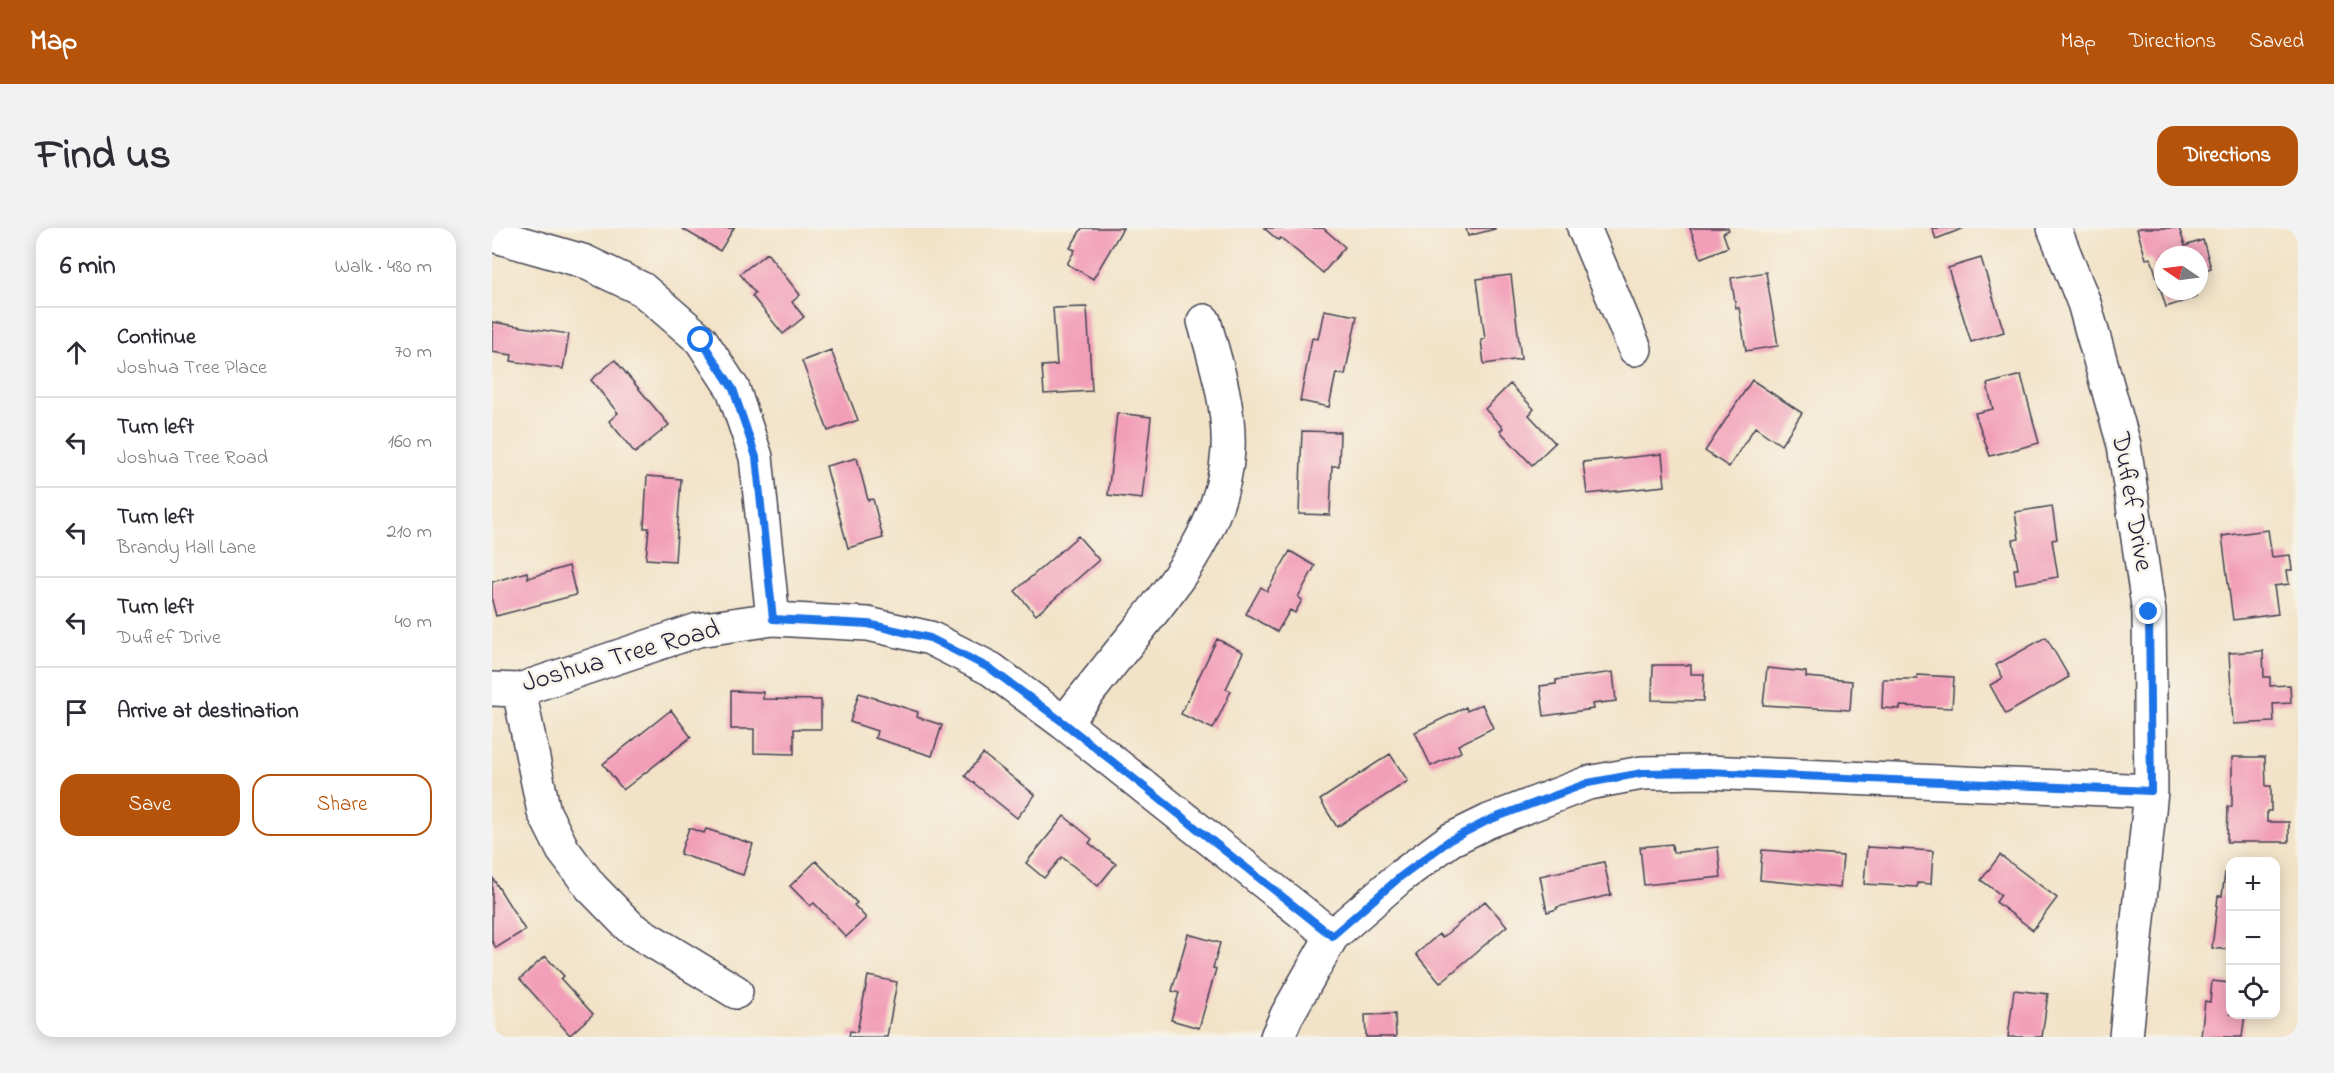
<!DOCTYPE html>
<html lang="en">
<head>
<meta charset="utf-8">
<style>
	body { margin:0; font-family:"Indie Flower",sans-serif; background:#f2f2f3; color:#2b2b33 }
	.controls { position:absolute; right:18px; bottom:18px; display:grid; overflow:hidden; border-radius:12px; box-shadow:0 3px 15px #0003 }
	.controls button { width:54px; height:54px; display:grid; place-items:center; padding:0; border:0; border-bottom:2px solid #e1e1e2; background:#fff; color:#2b2b33; font:30px sans-serif }
	.compass { position:absolute; left:1662px; top:18px; width:54px; height:54px; border-radius:50%; background:#fff; box-shadow:0 3px 15px #0003; rotate:283deg }
	.stop { position:absolute; width:18px; height:18px; margin:-14px; border:4px solid #1a73e8; border-radius:50%; background:#fff }
	.stop.end { background:#1a73e8; border-color:#fff; box-shadow:0 2px 6px #0008 }
	.list { margin:0; padding:0; list-style:none }
	h2 { display:flex; justify-content:space-between; align-items:center; height:78px; margin:0; padding:0 24px; font-size:26px }
	h2 small { font-size:20px; font-weight:400; color:#7c7c81 }
	.list li { display:grid; grid-template-columns:39px 1fr auto; gap:18px; align-items:center; box-sizing:border-box; height:90px; padding:0 24px; border-top:2px solid #e1e1e2 }
	.list b { display:block; font-size:22px; white-space:nowrap }
	.list p { margin:0; font-size:20px; white-space:nowrap; color:#7c7c81 }
	.list em { font-size:20px; font-style:normal; color:#7c7c81 }
	.actions { display:flex; gap:12px; padding:18px 24px }
	.actions a { flex:1; padding:14px 0; border:2px solid #b45309; border-radius:18px; text-align:center; font-size:21px; color:#b45309 }
	.actions .main { background:#b45309; color:#fff }
	.icon { flex:none; width:33px; height:33px; fill:none; stroke:currentColor; stroke-width:2; stroke-linecap:round; stroke-linejoin:round }
	.map { position:relative; flex:none; width:1806px; height:809px; overflow:hidden; border-radius:18px }
	header { display:flex; align-items:center; gap:36px; box-sizing:border-box; height:84px; padding:0 30px; background:#b45309; color:#fff }
	header strong { font-size:28px }
	nav { display:flex; gap:33px; margin-inline-start:auto; font-size:21px }
	.intro { display:flex; align-items:center; justify-content:space-between; box-sizing:border-box; height:144px; padding:0 36px }
	h1 { margin:0; font-size:42px }
	.button { padding:15px 27px; border-radius:18px; background:#b45309; color:#fff; font-size:21px; font-weight:700 }
	main { display:flex; gap:36px; padding:0 36px }
	aside { flex:1; background:#fff; border-radius:18px; box-shadow:0 3px 15px #0003 }
	.map>svg:first-child { display:block }
	.building { fill:#f29eb8 }
	.lines { fill:none; stroke-linecap:round; stroke-linejoin:round }
	.minor-casing { stroke:#413f50; stroke-width:36 }
	.minor { stroke:#fff; stroke-width:33 }
	.route { stroke:#1a73e8; stroke-width:8 }
	.labels { text-anchor:middle; dominant-baseline:central; stroke-width:5; stroke-linejoin:round; paint-order:stroke }
	.street-label { font-size:27px; fill:#22223b; stroke:#f7f3e8 }
</style>
</head>
<body>
<header>
<strong>Map</strong>
<nav><a>Map</a><a>Directions</a><a>Saved</a></nav>
</header>
<div class="intro"><h1>Find us</h1><a class="button">Directions</a></div>
<main>
<aside>
<h2>6 min<small>Walk · 480 m</small></h2>
<ul class="list">
<li><svg class="icon" aria-label="ahead" viewBox="0 0 24 24"><path d="M12 20V5M6 11l6-6 6 6"/></svg><div><b>Continue</b><p>Joshua Tree Place</p></div><em>70 m</em></li>
<li><svg class="icon" aria-label="left" viewBox="0 0 24 24"><path d="M17 20v-9H6M10 6l-5 5 5 5"/></svg><div><b>Turn left</b><p>Joshua Tree Road</p></div><em>160 m</em></li>
<li><svg class="icon" aria-label="left" viewBox="0 0 24 24"><path d="M17 20v-9H6M10 6l-5 5 5 5"/></svg><div><b>Turn left</b><p>Brandy Hall Lane</p></div><em>210 m</em></li>
<li><svg class="icon" aria-label="left" viewBox="0 0 24 24"><path d="M17 20v-9H6M10 6l-5 5 5 5"/></svg><div><b>Turn left</b><p>Dufief Drive</p></div><em>40 m</em></li>
<li><svg class="icon" aria-label="arrive" viewBox="0 0 24 24"><path d="M6 21V4h12l-3 4 3 4H6"/></svg><div><b>Arrive at destination</b></div></li>
</ul>
<div class="actions"><a class="main">Save</a><a>Share</a></div>
</aside>
<div class="map">
<svg width="1806" height="809" viewBox="0 0 1806 809">
	<rect width="100%" height="100%" fill="#f7f3e8"/>
	<filter id="ink" filterUnits="userSpaceOnUse"><feTurbulence type="fractalNoise" baseFrequency=".0167" numOctaves="2"/><feDisplacementMap in="SourceGraphic" scale="12" xChannelSelector="R" yChannelSelector="G"/><feConvolveMatrix kernelMatrix="1 2 1 2 8 2 1 2 1" color-interpolation-filters="sRGB"/></filter>
	<filter id="wash" filterUnits="userSpaceOnUse"><feTurbulence type="fractalNoise" baseFrequency=".008" numOctaves="4" result="noise"/><feDisplacementMap in="SourceGraphic" scale="24" xChannelSelector="R" yChannelSelector="G"/><feGaussianBlur stdDeviation="1.35" result="paint"/><feColorMatrix in="noise" values="0 0 0 0 0 0 0 0 0 0 0 0 0 0 0 0 0 1.4 0 .05"/><feComposite in="paint" operator="in"/></filter>
	<g filter="url(#wash)">
		<rect width="100%" height="100%" fill="#f2e3c8"/>
		<g id="blocks">
			<!-- building -->
			<path class="building" d="M189 0H242L228 23Z
				M590 0H631L601 51 575 36 583 22 578 20Z
				M772 0H831L853 19 831 45 789 10 786 12Z
				M974 0H1003V1L976 8Z
				M1198 0H1236L1237 2 1231 5 1236 19 1209 30Z
				M1440 0H1472L1444 11Z
				M1649 0H1687L1693 18 1711 12 1719 40 1707 44V27H1671V63H1703L1705 69 1674 79 1659 30 1654 31 1645 1Z
				M275 25 308 67 300 74 312 89 291 106 260 68 263 65 248 46Z
				M1489 30 1512 104 1479 114 1456 40Z
				M1274 44 1286 118 1254 123 1247 80H1244L1239 50Z
				M1019 47 1029 131 992 136 989 112 993 111 985 51Z
				M595 79 600 163 552 166 550 138 565 137 561 80Z
				M832 82 865 88 853 147 844 145 837 179 808 173 820 110 826 111Z
				M0 94 77 106 71 141 19 133 20 127 0 124Z
				M339 122 366 192 336 203 310 133Z
				M123 132 177 197 143 225 117 193 126 185 99 152Z
				M1529 147 1547 215 1498 228 1483 185 1501 181 1495 156Z
				M1260 152 1310 185 1289 217 1263 199 1237 239 1213 223Z
				M1018 156 1042 181 1037 187 1063 215 1040 237 1008 203 1011 200 993 181Z
				M625 185 659 189 650 271 616 267Z
				M810 203 848 204 847 238H840L838 287 807 286Z
				M1170 226 1173 258 1095 266 1091 234Z
				M365 230 376 272 381 271 391 310 356 320 334 238Z
				M155 248 189 251 183 333 154 331 157 300H152Z
				M1560 278 1565 311 1560 312 1566 349 1524 356 1522 341H1526L1521 312 1527 311 1523 284Z
				M1776 302 1780 329 1798 327 1800 342H1795L1797 356 1782 358 1786 386 1741 392 1730 308Z
				M586 308 607 332 544 387 523 363Z
				M798 323 823 338 806 369 810 372 803 385 798 382 785 404 754 386 769 359 775 363Z
				M77 338 84 367 4 388 0 373V354L35 344 36 350Z
				M1554 409 1577 449 1514 486 1498 457 1511 450 1504 437Z
				M725 411 751 424 734 461 739 463 721 501 689 486Z
				M1771 423 1772 449H1778V458L1798 457 1799 475 1781 476 1782 494 1741 496 1737 425Z
				M1161 437H1199V446H1212L1211 473 1160 472Z
				M1275 440 1314 444V449L1360 453 1358 482 1271 477Z
				M1121 444 1124 473 1100 476 1101 481 1052 488 1048 458 1064 456V452Z
				M1425 447 1462 449 1460 480 1408 478V481L1390 480 1391 451H1425Z
				M239 463 271 464V471L329 472V501H302V526L262 525V501H239Z
				M367 465 426 484 425 489 450 497 440 528 383 510 385 503 358 494Z
				M990 476 1001 500 966 517 969 524 939 538 923 504 974 479 975 483Z
				M179 482 199 509 131 562 111 536Z
				M491 526 543 567 525 590 473 548Z
				M898 526 916 553 845 599 828 572Z
				M1740 529H1773L1774 558H1779V583H1775V594H1797V614H1735L1736 579H1740Z
				M572 588 600 611 597 615 624 636 606 658 570 629 552 650 534 635Z
				M197 600 212 605 214 601 261 616 251 647 188 626Z
				M1180 616 1181 625 1226 619 1229 649 1152 657 1148 619Z
				M1375 619 1441 623 1439 656 1426 655 1425 659 1372 656Z
				M1270 622 1351 628 1348 660 1268 652Z
				M1508 627 1565 670 1541 702 1504 674 1509 667 1489 652Z
				M324 633 365 675 362 677 374 690 354 709 322 675 318 678 298 658Z
				M1112 634 1119 667 1065 679V681L1055 684 1048 648Z
				M1733 645H1738V722L1720 720 1726 668H1730Z
				M0 649 33 702 4 720 0 713Z
				M993 673 1015 698 948 755 924 726 947 706 950 710Z
				M696 706 728 715 721 740 724 741 707 800 679 792 687 765 680 763Z
				M53 728 72 748 69 751 101 786 78 807 28 751Z
				M376 748 405 754 395 809H357L358 803 365 804Z
				M1720 753 1738 755V786H1753L1750 809H1709L1713 773 1718 774Z
				M1522 762 1556 766 1550 809H1516Z
				M903 786 904 809H874L873 787Z"/>
		</g>
	</g>
	<g filter="url(#ink)">
		<use href="#blocks" fill-opacity="0" stroke="#413f50" stroke-width="1.5"/>
		<g class="lines">
			<defs>
				<path id="minor" d="M1092 0 1143 121
					M1562 0 1592 75 1632 217 1657 384 1659 563 1634 809
					M0 7 91 33 150 61 209 112 241 161 264 229 281 391
					M0 461 27 462 206 402 281 391 376 396 438 410 499 441 572 495 840 708
					M27 462 52 584 71 622 99 659 139 700 244 764
					M572 495C596 465 619 435 643 406 686 352 732 295 736 222 738 178 724 135 712 93
					M785 809 795 787 840 708 908 649 958 612 997 593 1096 555 1150 545 1215 544 1659 563"/>
			</defs>
			<!-- minor casing -->
			<use href="#minor" class="minor-casing"/>
			<!-- minor -->
			<use href="#minor" class="minor"/>
		</g>
	</g>
	<g class="lines" filter="url(#ink)">
		<!-- route -->
		<path class="route" d="M209 112 241 161 264 229 281 391 376 396 438 410 499 441 572 495 840 708 908 649 958 612 997 592 1096 555 1150 545 1215 544 1659 563 1657 384"/>
	</g>
	<g class="labels">
		<!-- street labels -->
		<g class="street-label">
			<text transform="translate(1639 274) rotate(80)">Dufief Drive</text>
			<text transform="translate(129 429) rotate(-16)">Joshua Tree Road</text>
		</g>
	</g>
</svg>
<div class="controls">
<button>+</button>
<button>−</button>
<button><svg class="icon" aria-label="locate" viewBox="0 0 24 24"><circle cx="12" cy="12" r="6"/><path d="M12 2v4M12 18v4M2 12h4M18 12h4"/></svg></button>
</div>
<svg class="compass" viewBox="-18 -18 36 36"><path d="M0-13l5 13h-10z" fill="#e53935"/><path d="M0 13l5-13h-10z" fill="#7c7c81"/></svg>
<div class="stop" style="left:209px;top:112px"></div>
<div class="stop end" style="left:1657px;top:384px"></div>
</div>
</main>
</body>
</html>
